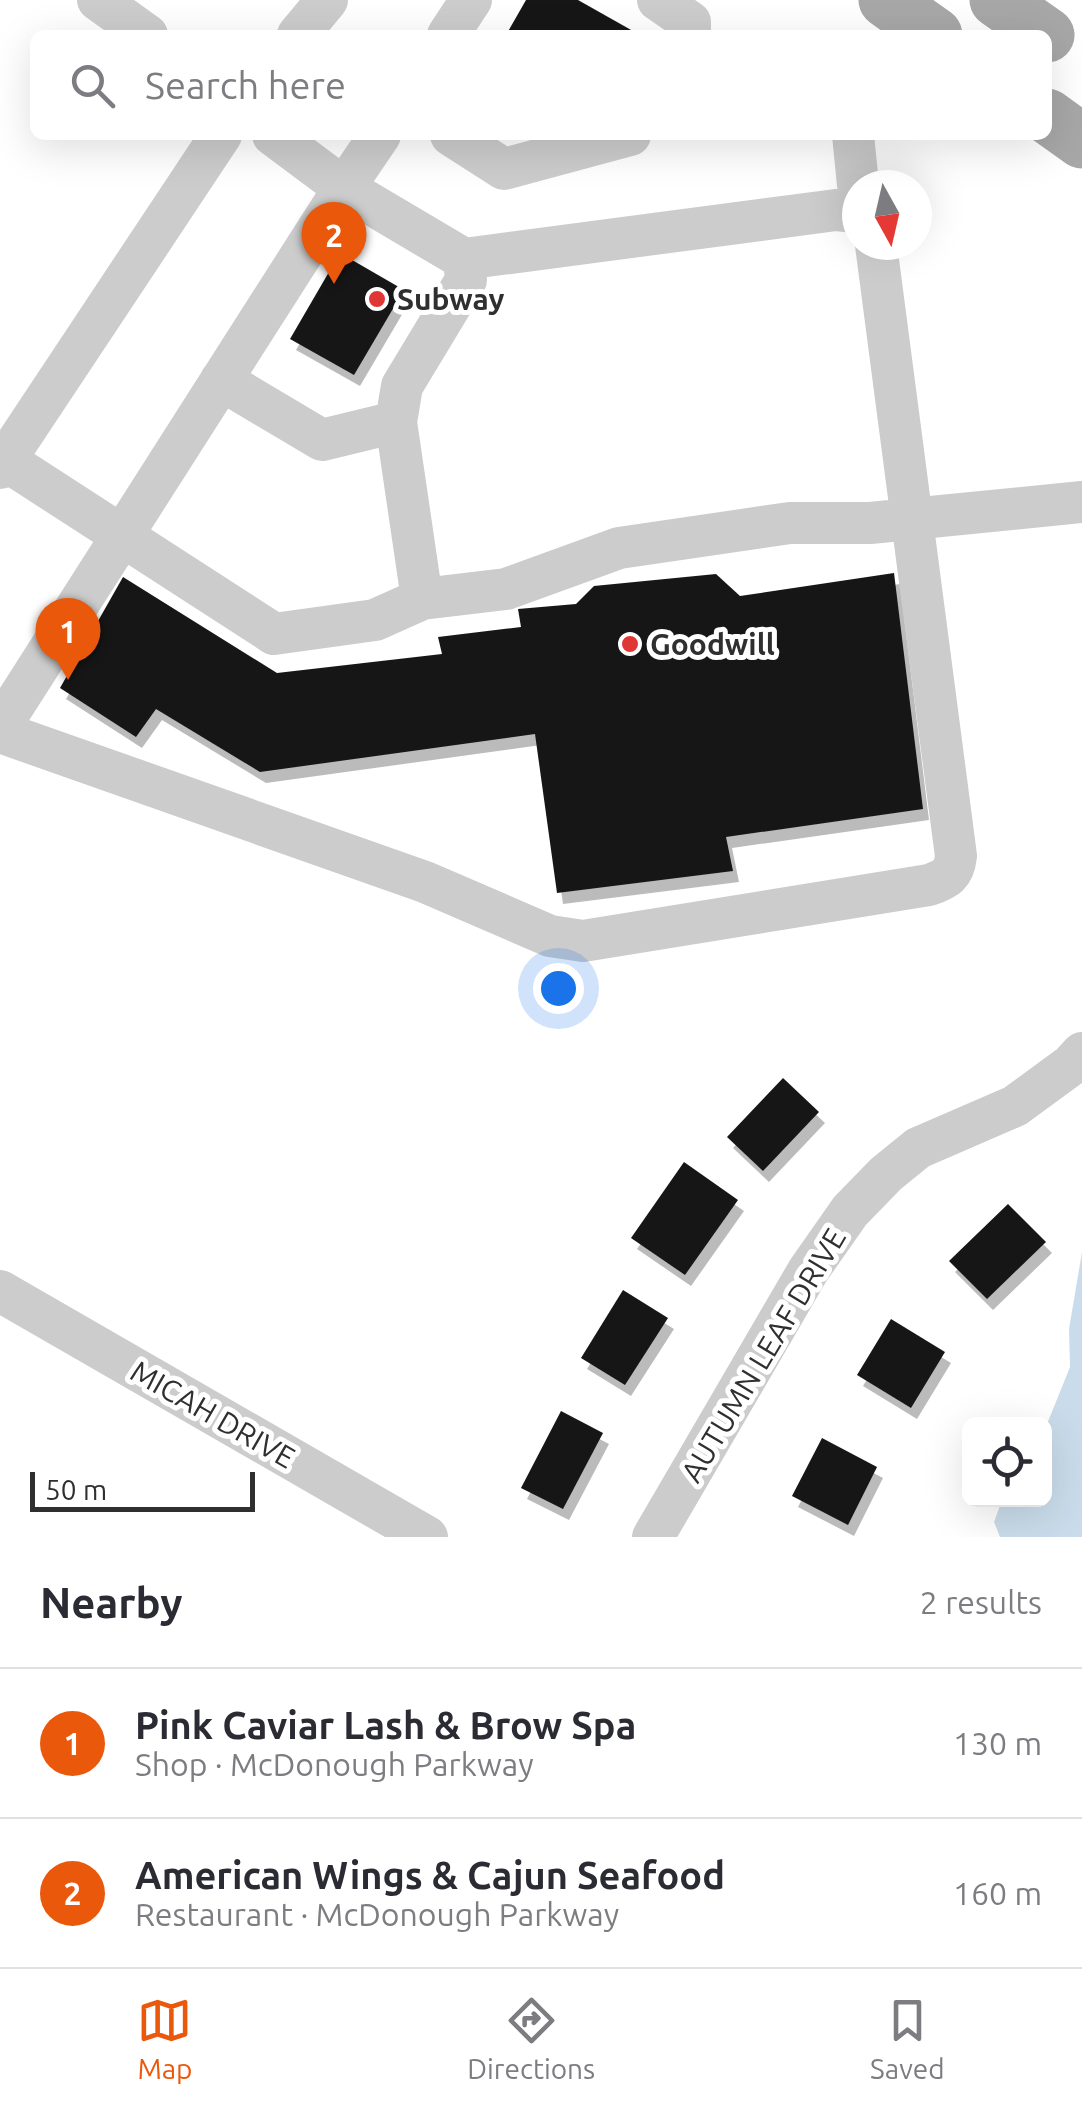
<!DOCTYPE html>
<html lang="en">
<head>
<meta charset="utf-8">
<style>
	body { margin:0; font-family:Ubuntu,sans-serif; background:#f7f7f7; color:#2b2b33 }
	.controls { position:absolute; right:30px; bottom:30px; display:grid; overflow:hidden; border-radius:15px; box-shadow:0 10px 40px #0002 }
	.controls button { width:90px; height:90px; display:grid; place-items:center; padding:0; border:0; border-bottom:2px solid #e1e1e2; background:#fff; color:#2b2b33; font:50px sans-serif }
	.compass { position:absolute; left:842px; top:170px; width:90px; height:90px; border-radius:50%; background:#fff; box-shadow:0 10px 40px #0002; rotate:172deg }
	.scale { position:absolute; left:30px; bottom:25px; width:225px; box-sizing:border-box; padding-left:10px; border:5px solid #2f2f2f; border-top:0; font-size:28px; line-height:35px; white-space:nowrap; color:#2f2f2f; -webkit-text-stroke:8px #fff; paint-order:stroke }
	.you { position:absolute; left:558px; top:988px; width:35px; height:35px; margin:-25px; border:8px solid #fff; border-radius:50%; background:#1a73e8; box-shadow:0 0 0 15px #1a73e833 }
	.badge { display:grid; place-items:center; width:65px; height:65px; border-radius:50%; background:#ea580c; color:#fff; font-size:32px; font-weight:700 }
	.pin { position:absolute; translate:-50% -82px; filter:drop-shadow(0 2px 5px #0008) }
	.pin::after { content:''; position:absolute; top:52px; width:35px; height:30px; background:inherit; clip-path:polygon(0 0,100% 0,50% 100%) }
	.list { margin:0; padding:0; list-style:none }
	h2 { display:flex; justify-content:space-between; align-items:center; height:130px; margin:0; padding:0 40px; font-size:42px }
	h2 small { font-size:32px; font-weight:400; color:#7c7c81 }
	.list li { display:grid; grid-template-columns:65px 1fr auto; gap:30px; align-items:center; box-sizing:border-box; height:150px; padding:0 40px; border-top:2px solid #e1e1e2 }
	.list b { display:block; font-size:38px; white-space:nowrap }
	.list p { margin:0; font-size:32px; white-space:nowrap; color:#7c7c81 }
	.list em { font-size:32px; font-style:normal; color:#7c7c81 }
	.icon { flex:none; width:55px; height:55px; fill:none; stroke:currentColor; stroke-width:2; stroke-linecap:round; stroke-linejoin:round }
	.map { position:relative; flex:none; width:1082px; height:1537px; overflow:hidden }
	.search { position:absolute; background:#fff; box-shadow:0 10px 40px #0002; left:30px; right:30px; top:30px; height:110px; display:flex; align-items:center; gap:25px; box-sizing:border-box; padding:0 35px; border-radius:15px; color:#7c7c81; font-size:38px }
	.sheet { height:430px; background:#fff }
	nav { display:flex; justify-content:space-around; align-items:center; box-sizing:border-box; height:140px; border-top:2px solid #e1e1e2; background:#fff; font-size:28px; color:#7c7c81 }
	nav a { display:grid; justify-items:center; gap:5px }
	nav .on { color:#ea580c }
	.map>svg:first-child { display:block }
	.water { fill:#cadceb }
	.building { fill:#161616; filter:url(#shadow) }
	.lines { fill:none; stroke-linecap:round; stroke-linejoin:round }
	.minor { stroke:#ccc; stroke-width:42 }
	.major { stroke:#a7a7a7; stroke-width:55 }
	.poi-dot { fill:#e13636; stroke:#fff; stroke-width:4 }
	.labels { text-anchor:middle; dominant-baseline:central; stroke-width:10; stroke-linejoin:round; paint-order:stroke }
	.poi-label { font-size:30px; font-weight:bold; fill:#2f2f2f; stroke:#fff; text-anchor:start }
	.street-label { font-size:30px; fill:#2f2f2f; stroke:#fff }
</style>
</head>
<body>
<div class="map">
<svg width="1082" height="1537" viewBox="0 0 1082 1537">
	<defs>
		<filter id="shadow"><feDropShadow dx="6" dy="11" stdDeviation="0" flood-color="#0004"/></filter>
	</defs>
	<rect width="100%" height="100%" fill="#fff"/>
	<!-- water -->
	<path class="water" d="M1082 1252V1537H1000L994 1522 1002 1500H1044L1045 1429 1070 1367 1069 1329Z"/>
	<!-- building -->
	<path class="building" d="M526 0H578L640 35H506Z
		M340 253 404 290 354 375 290 339Z
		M894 573 923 809 726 837 733 871 557 893 535 734 260 772 156 709 136 737 60 688 123 577 277 673 442 654 438 637 521 627 518 609 576 604 594 586 716 574 740 596Z
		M783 1078 819 1112 763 1171 727 1137Z
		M684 1162 738 1200 685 1275 631 1238Z
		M1008 1204 1046 1242 987 1299 949 1261Z
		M623 1290 668 1318 625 1385 581 1358Z
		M891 1319 945 1352 911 1408 857 1375Z
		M561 1411 603 1433 563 1509 521 1488Z
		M822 1438 877 1467 848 1525 792 1496Z"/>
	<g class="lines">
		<!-- minor -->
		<path class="minor" d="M98 0 147 35
			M658 0 690 22V35
			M298 35 327 0
			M448 35 471 0
			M273 135 344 188 380 135
			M451 135 504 169 630 135
			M853 135 858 185
			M221 380 322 440 396 422 402 386 466 280 464 259
			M396 422 422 599
			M5 460 274 634 375 620 422 599 506 589 619 548 790 523H870L1082 502
			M0 468 221 135
			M0 727 344 188 464 259 836 210 857 212
			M0 732 425 882 550 936 583 941 929 885C946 879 954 875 956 856L876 245
			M0 1291 427 1537
			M653 1537 808 1271 850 1211 886 1174 918 1148 1015 1106 1071 1065 1082 1053"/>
		<!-- major -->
		<path class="major" d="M886 0 935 35
			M997 0 1047 35
			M1047 116 1082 141"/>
	</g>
	<!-- markers -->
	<g class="poi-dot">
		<circle cx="377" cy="299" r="10"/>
		<circle cx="630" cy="644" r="10"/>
	</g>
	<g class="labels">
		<!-- poi labels -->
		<g class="poi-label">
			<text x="397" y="299">Subway</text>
			<text x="650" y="644">Goodwill</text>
		</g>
		<!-- street labels -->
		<g class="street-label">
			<text transform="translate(763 1355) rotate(-59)">AUTUMN LEAF DRIVE</text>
			<text transform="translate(213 1414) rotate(30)">MICAH DRIVE</text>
		</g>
	</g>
</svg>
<div class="controls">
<button><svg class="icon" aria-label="locate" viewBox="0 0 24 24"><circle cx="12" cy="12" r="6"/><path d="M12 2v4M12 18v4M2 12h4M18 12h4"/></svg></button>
</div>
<svg class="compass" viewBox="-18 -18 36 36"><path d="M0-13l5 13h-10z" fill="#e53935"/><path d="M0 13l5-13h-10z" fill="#7c7c81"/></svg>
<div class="scale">50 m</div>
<div class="you"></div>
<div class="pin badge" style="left:68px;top:680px">1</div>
<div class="pin badge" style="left:334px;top:284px">2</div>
<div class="search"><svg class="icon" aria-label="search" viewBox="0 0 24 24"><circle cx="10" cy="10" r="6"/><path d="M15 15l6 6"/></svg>Search here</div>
</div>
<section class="sheet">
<h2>Nearby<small>2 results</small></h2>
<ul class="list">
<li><span class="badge">1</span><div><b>Pink Caviar Lash &amp; Brow Spa</b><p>Shop · McDonough Parkway</p></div><em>130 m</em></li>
<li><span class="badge">2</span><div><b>American Wings &amp; Cajun Seafood</b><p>Restaurant · McDonough Parkway</p></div><em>160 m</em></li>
</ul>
</section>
<nav>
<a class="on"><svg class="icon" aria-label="map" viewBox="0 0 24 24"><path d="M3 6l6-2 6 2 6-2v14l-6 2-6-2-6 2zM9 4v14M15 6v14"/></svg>Map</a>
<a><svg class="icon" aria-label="directions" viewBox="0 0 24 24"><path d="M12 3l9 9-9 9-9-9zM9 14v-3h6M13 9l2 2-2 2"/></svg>Directions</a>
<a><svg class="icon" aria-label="saved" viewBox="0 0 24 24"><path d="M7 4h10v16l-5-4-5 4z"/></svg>Saved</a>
</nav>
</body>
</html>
